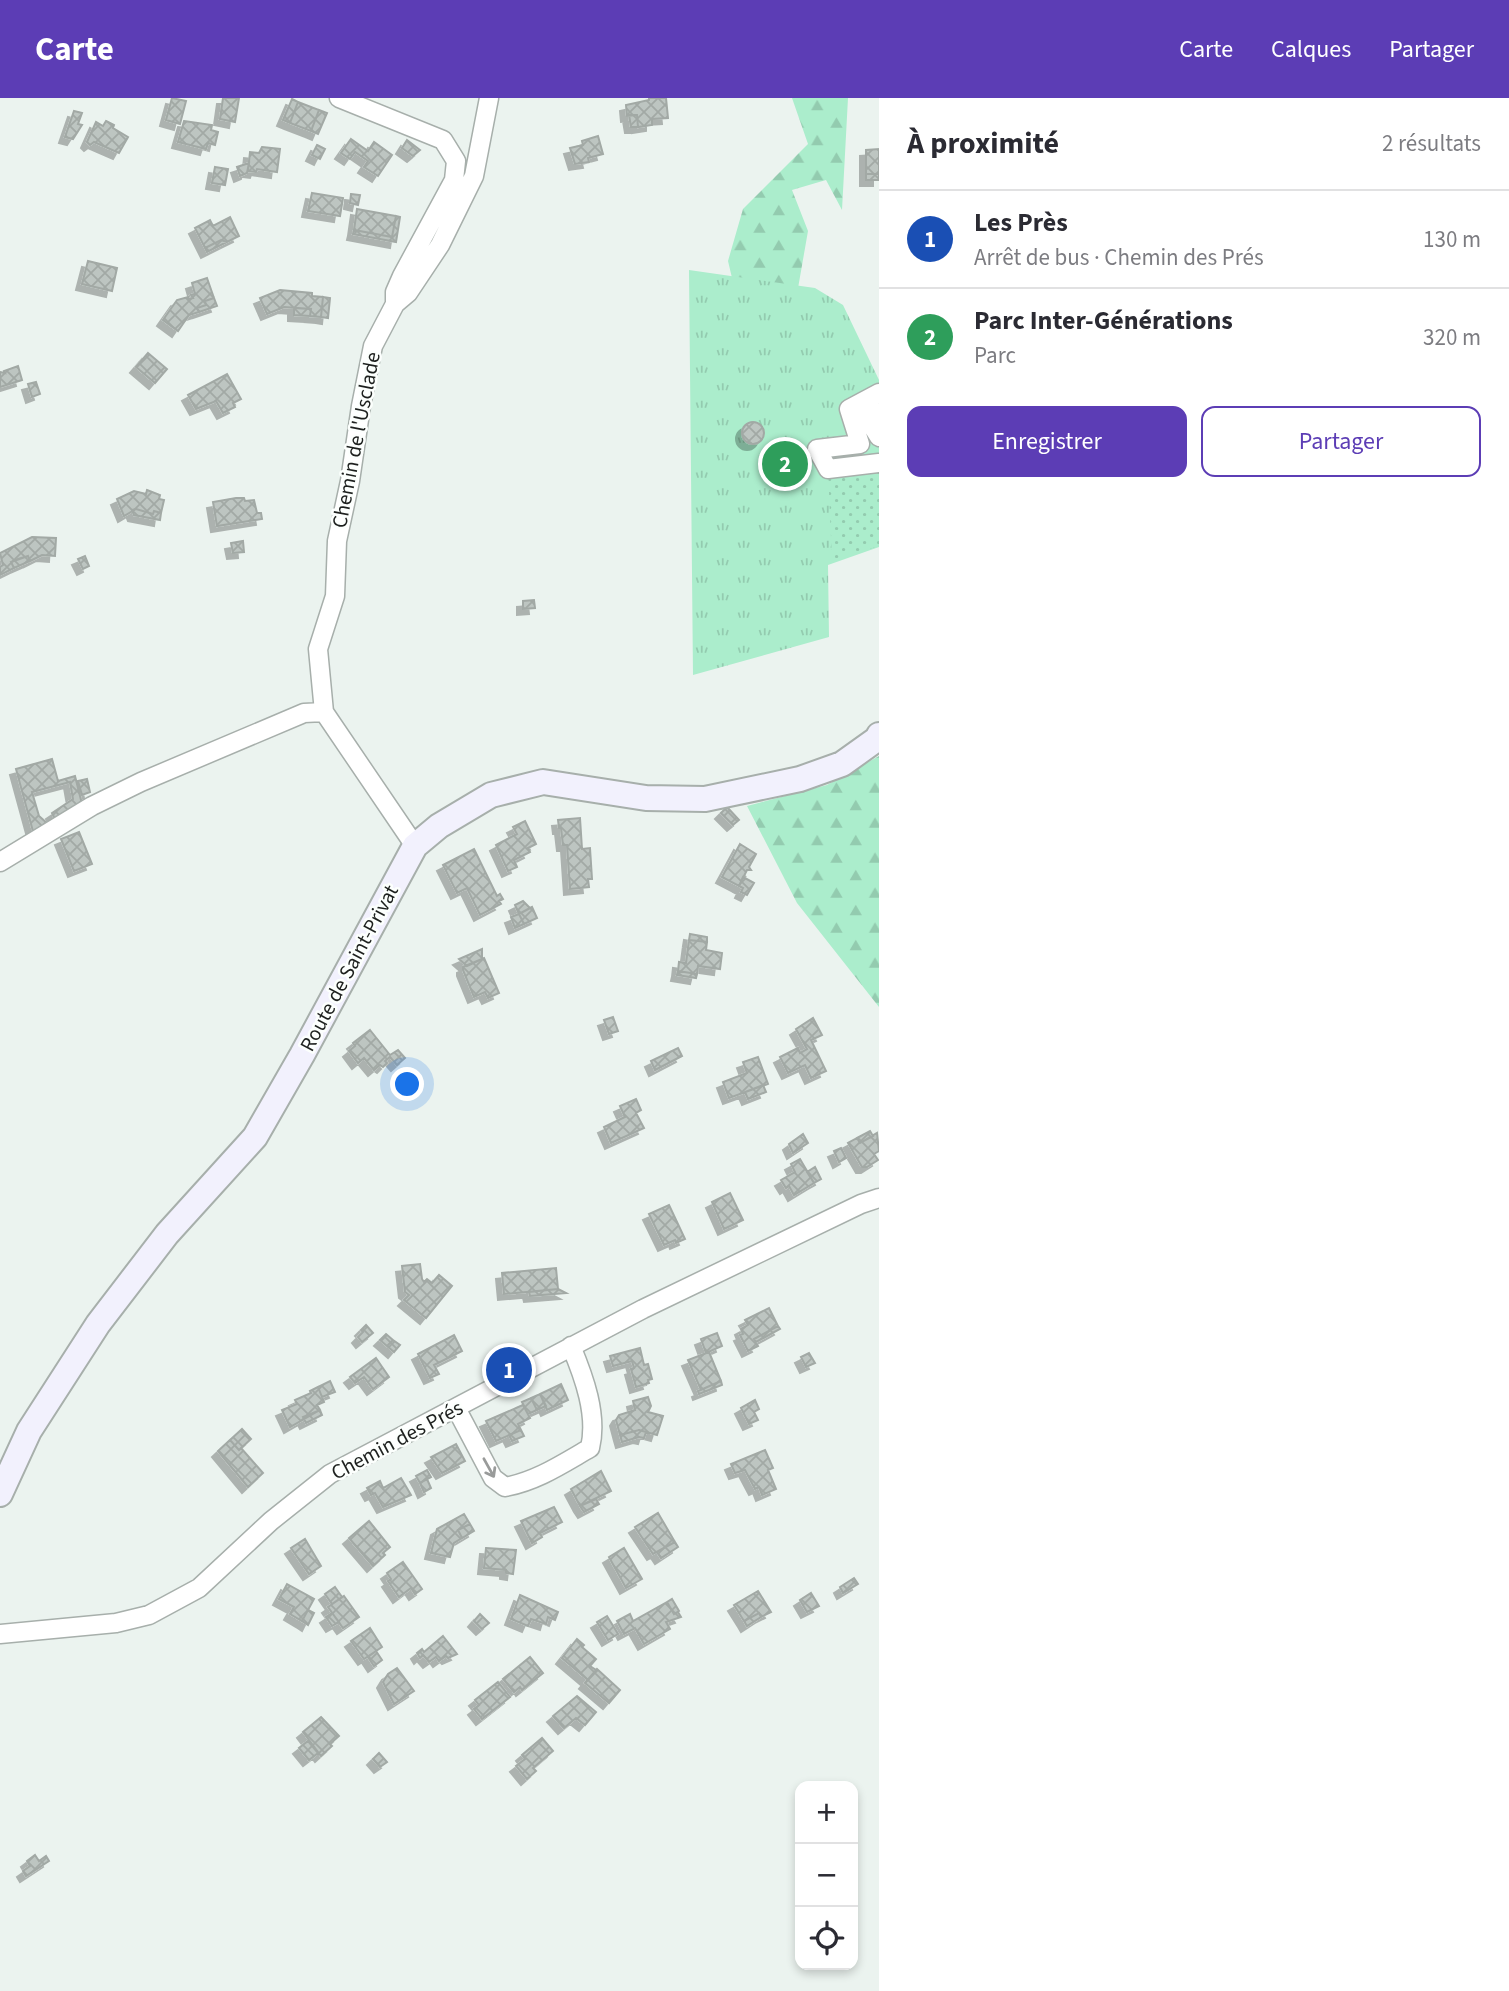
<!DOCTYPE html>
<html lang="fr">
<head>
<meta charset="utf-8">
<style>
	body { margin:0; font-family:"Source Sans 3",sans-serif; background:#f7f7f7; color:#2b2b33 }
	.controls { position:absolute; right:21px; bottom:21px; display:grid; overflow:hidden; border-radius:14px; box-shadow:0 4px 10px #0003 }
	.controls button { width:63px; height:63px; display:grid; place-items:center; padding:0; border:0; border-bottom:2px solid #e1e1e2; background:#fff; color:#2b2b33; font:35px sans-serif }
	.you { position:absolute; left:408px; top:987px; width:24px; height:24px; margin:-18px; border:5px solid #fff; border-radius:50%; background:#1a73e8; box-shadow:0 0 0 10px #1a73e833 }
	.badge { display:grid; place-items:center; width:46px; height:46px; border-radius:50%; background:#5c3db5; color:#fff; font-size:23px; font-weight:700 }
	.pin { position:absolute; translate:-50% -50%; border:4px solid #fff; box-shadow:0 2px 7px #0006 }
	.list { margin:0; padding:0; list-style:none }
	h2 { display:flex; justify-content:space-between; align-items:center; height:91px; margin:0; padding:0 28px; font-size:30px }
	h2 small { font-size:23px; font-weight:400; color:#7c7c81 }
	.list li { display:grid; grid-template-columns:46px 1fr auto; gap:21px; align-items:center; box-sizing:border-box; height:98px; padding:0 28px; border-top:2px solid #e1e1e2 }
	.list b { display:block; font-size:26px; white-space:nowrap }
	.list p { margin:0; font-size:23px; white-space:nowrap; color:#7c7c81 }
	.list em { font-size:23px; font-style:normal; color:#7c7c81 }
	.actions { display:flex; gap:14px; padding:21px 28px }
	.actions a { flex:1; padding:16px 0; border:2px solid #5c3db5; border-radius:14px; text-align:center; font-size:24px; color:#5c3db5 }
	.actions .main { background:#5c3db5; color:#fff }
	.icon { flex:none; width:38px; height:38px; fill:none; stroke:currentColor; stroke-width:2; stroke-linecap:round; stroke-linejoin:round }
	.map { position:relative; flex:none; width:879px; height:1893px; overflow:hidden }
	header { display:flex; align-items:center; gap:42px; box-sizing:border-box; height:98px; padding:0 35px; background:#5c3db5; color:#fff }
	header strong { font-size:33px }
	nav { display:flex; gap:38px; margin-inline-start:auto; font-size:24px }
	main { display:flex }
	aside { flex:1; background:#fff }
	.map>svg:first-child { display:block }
	.forest { fill:url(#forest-firs) }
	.park { fill:url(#park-tufts) }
	.garden { fill:url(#garden-dots) }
	.building { fill:url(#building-cross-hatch); stroke:#a2a9a5; stroke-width:2; filter:url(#shadow) }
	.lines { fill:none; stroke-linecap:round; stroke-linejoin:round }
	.street-casing { stroke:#a7afab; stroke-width:21 }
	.secondary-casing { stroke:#a7afab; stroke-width:28 }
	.street { stroke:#fff; stroke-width:18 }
	.secondary { stroke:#f2f1fd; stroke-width:24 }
	.oneway { stroke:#999b9a }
	.labels { text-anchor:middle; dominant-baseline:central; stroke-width:5; stroke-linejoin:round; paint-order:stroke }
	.street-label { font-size:21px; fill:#1d201e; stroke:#fcfffd }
</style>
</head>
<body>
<header>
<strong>Carte</strong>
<nav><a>Carte</a><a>Calques</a><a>Partager</a></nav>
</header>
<main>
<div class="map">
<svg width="879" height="1893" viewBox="0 0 879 1893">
	<defs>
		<pattern id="forest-firs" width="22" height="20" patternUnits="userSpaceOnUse" patternTransform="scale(1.75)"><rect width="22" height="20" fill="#abedcc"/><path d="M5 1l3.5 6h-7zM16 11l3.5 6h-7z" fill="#93cbaf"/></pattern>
		<pattern id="park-tufts" width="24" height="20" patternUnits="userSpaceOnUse" patternTransform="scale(1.75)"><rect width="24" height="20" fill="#abedcc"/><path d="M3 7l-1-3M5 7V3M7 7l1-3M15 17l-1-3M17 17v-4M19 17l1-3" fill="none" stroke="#93cbaf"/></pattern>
		<pattern id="garden-dots" width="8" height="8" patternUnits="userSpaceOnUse" patternTransform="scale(1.75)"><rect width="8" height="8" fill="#abedcc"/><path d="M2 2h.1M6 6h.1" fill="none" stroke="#93cbaf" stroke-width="1.8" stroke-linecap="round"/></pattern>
		<pattern id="building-cross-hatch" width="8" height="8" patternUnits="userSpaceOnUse" patternTransform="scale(1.75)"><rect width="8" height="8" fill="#bdc5c1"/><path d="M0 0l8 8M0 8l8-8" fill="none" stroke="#a2a9a5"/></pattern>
		<filter id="shadow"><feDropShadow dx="-6" dy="6" stdDeviation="0" flood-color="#0004"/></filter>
	</defs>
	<rect width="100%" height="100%" fill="#ebf3ef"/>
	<!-- forest -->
	<path class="forest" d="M792 0H848L842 112 826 82 792 92 808 133 797 196 753 269 728 163 743 111 808 46Z
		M879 658V909L797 805 747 708 827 687Z"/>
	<!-- park -->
	<path class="park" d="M689 172 815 190 843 207 879 282V449L828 467 829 539 693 577Z"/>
	<!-- garden -->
	<path class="garden" d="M879 365V448L832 462 828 371Z"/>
	<!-- building -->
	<path class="building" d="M172 0 186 3 180 26 166 22Z
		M223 0H239L235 24 220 21Z
		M649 0H666L668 20 652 21V27L638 29 637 17 627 18 626 7 649 2Z
		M292 1 298 4 290 25 283 22Z
		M298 4 319 12 311 33 290 25Z
		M319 12 327 15 318 36 311 33Z
		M74 13 82 15 78 26 82 27 73 41 65 39Z
		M629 17H637L638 29H631Z
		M106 23 114 27 113 30 128 39 119 55 94 44 90 47 87 44 96 24 103 28Z
		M184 23 212 27 211 32 218 34 215 47 208 45 206 51 178 44Z
		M598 38 603 56 588 60 589 64 575 66 570 50 583 47 582 43Z
		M351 41 368 53 374 44 392 57 378 78 364 69 368 63 355 54 350 61 341 55Z
		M407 42 420 52 413 58 402 50Z
		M317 47 325 51 320 61 312 57Z
		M262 49 280 51 277 74 257 71 256 74 248 73 250 54 259 55Z
		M879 51V76H866V52Z
		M249 65 247 75 240 78 237 69Z
		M215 69 228 71 225 87 212 85Z
		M866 76H879V82H866Z
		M312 95 343 100 340 118 308 113Z
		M351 96 360 97 358 107 350 105Z
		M357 111 396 118 392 139 354 132Z
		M396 118 400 119 396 144 353 136 354 132 392 139Z
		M230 119 239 138 227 144 221 142 205 150 195 130 210 122 213 128Z
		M221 142 227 144 207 154 205 150Z
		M88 163 117 170 112 193 82 186Z
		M207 180 214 200 205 203 206 207 197 210 199 214 189 217 178 233 163 222 177 202 188 199V201L193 200 191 197 195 196 192 185Z
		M280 192 312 195V198L323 199 321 219 310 218 311 211 284 209 267 216 260 200Z
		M323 199 330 200 328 220 321 219Z
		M214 200 217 208 199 214 197 210 206 207 205 203Z
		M294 210 311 211 310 218 294 217Z
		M148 255 167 271 155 285 136 269Z
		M18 268 22 282 0 289V274L5 275 4 273Z
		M227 276 241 301 233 305 235 309 223 315 216 303 196 311 188 297Z
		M36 284 40 296 32 299 28 286Z
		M742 335a11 11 0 1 1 22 0a11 11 0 1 1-22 0Z
		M147 392 160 397 159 401 164 402 161 415 154 413 153 416 136 411 124 418 117 401 134 393 146 396Z
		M236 400H244L245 403 254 402 257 415H261L262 421 217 428 213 404Z
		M136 411 153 416 154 413 161 415 160 422 134 417 132 412Z
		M32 439 56 440 55 458 42 457 30 463 28 458 18 461 11 464 14 470 0 477V469L3 467 0 455Z
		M243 443 244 454 233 455 231 445Z
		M28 458 30 463 14 470 11 464Z
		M85 458 89 468 83 471 78 461Z
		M534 502 535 510 523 511V503Z
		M52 661 58 683 75 678 82 706 56 723 52 715 73 701 70 684 32 694 39 718 49 727 34 737 16 671Z
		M87 681 90 694 82 697 78 683Z
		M727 709 739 722 733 727 721 715Z
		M580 720 582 751 590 750 592 781H588L589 789 570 791 567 747H563L561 730H559L558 722Z
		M525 723 536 746 528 750 530 754 514 762 517 769 508 773 496 747 517 736 513 729Z
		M79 734 92 766 74 773 61 741Z
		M740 746 756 756 749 769 751 772H747L739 788 722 779Z
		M474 751 497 798 500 796 503 801 499 803 501 806 480 817 467 790 457 795 443 767Z
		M743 779 754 785 747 797 741 794 743 790 739 788Z
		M523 803 530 810 519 816 515 807Z
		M532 809 537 820 524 826 519 816Z
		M519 816 524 826 515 830 511 819Z
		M690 836 707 839V844L689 842Z
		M689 842 707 844 706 852 722 855 720 871 698 868 697 876 678 873 679 864 686 865Z
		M482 851V861L467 868 459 861Z
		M484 860 499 895 488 900 485 894 474 899 463 872V869Z
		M678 873 697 876 696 880 677 877Z
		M613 919 618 933 609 936 604 922Z
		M813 920 822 937 811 942 826 973 811 980 805 967 788 975 780 959 798 950 800 955 807 951 796 931Z
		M370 932 390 957 398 952 405 960 397 967 390 959 385 963 387 965 383 969 380 967 374 972 364 960 358 965 349 953 355 948 353 945Z
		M678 950 682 958 655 972 651 963Z
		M758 959 768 986 729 1000 723 984 747 975 743 964Z
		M763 987 766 994 748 1001 745 994Z
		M636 1001 641 1012 636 1015 644 1030 611 1045 604 1029 625 1019 620 1008Z
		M870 1033 873 1038 860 1045 857 1040Z
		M877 1035 879 1053 874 1056 878 1062 867 1069H862L848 1045 857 1040 860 1045Z
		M803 1036 808 1045 793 1055 789 1046Z
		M841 1050 846 1060 839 1064 834 1053Z
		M800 1061 814 1085 794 1097 789 1088 786 1090 781 1082 795 1074 791 1066Z
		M815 1069 821 1081 814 1085 807 1074Z
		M730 1095 743 1122 724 1131 712 1104Z
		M669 1107 685 1141 676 1145 675 1142 664 1147 649 1116Z
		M420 1166 422 1181 424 1184 427 1181 432 1185 439 1177 452 1188 426 1220 404 1202 409 1197 405 1194 402 1168Z
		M556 1170 558 1191 504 1196 502 1175Z
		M558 1191 566 1195 530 1198 529 1194Z
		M769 1210 778 1228 754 1241 758 1248 748 1253 740 1237 743 1236 741 1231 748 1227 745 1222Z
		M366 1227 373 1235 362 1244 358 1239 363 1234 361 1232Z
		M778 1228 780 1231 756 1244 754 1241Z
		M717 1235 722 1248 706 1255 701 1241Z
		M386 1236 393 1242 387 1248 380 1242Z
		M454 1237 462 1253 434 1267 439 1276 430 1280 418 1256Z
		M393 1242 400 1247 394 1254 387 1248Z
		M640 1250 644 1267 648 1266 652 1281 648 1282 649 1285 636 1289 631 1271 634 1270 632 1263 613 1268 610 1258Z
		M709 1254 721 1283 701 1292 688 1262Z
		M809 1255 815 1265 806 1269 801 1259Z
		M376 1260 389 1279 373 1291 364 1279 355 1285 350 1279Z
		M330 1283 335 1294 322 1299 318 1289Z
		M721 1283 722 1287 699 1296 698 1293Z
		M561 1286 568 1302 547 1312 540 1296Z
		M318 1289 324 1304 317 1307 320 1312 290 1329 282 1312 297 1306 295 1302 311 1295 310 1293Z
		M540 1296 546 1308 537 1312 531 1300Z
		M648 1299 651 1308 648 1314 663 1318 657 1337 639 1332 620 1337 616 1322 619 1317 635 1312 633 1303Z
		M531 1300 537 1312 528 1316 522 1304Z
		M755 1302 759 1311 754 1314 758 1322 749 1326 741 1310Z
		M523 1307 530 1320 518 1326 521 1332 496 1343 486 1323Z
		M320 1312 322 1317 306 1325 303 1319Z
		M242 1331 251 1341 239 1352 230 1342Z
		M521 1332 524 1338 512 1343 509 1337Z
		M639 1332 646 1334 644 1340 639 1339 622 1344 620 1337Z
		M230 1342 239 1352 241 1350 263 1375 248 1389 218 1353Z
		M456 1346 465 1363 442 1375 431 1359Z
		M765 1352 773 1370 768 1372 776 1391 762 1397 759 1389 755 1391 745 1372 735 1375 731 1366Z
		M427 1372 431 1379 420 1385 416 1378Z
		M601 1373 611 1393 580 1408 571 1391Z
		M401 1380 411 1397 383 1409 375 1395 371 1397 367 1390 380 1383 383 1390Z
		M427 1381 431 1390 424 1394 420 1385Z
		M596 1401 599 1406 584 1414 580 1408Z
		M554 1409 562 1424 540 1435 542 1439 532 1445 521 1423Z
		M658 1415 675 1444 653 1456 635 1429Z
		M464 1416 470 1426 458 1432 462 1440 454 1445 450 1459 431 1455 437 1431Z
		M369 1423 390 1449 383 1455 385 1457 373 1468 349 1440Z
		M470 1426 474 1433 462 1440 458 1432Z
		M305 1441 321 1468 309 1476 291 1450Z
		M675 1444 678 1449 661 1460 657 1454Z
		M486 1450 516 1452 513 1476 506 1475V1472L484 1470Z
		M624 1450 642 1481 626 1490 609 1459Z
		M403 1464 422 1491 415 1496 411 1490 399 1499 388 1483 391 1481 387 1475Z
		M854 1480 858 1486 843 1495 840 1489Z
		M287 1486 314 1501 302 1523 290 1516 294 1509 279 1501Z
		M335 1489 342 1499 332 1506 325 1496Z
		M758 1493 771 1514 761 1519 759 1515 744 1523 734 1507Z
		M811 1495 819 1508 807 1514 800 1502Z
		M520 1497 558 1514 555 1522 548 1519 546 1526 531 1521 528 1528 511 1521Z
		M344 1498 359 1519 343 1530 328 1509Z
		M672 1501 679 1513 674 1516 667 1504Z
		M667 1504 674 1516 678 1514 681 1519 666 1524 670 1531 644 1546 635 1530 624 1536 617 1523 630 1516 633 1523Z
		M308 1512 314 1515 308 1527 302 1523Z
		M332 1515 339 1524 332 1528 326 1519Z
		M759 1515 761 1519 747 1528 744 1523Z
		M480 1516 489 1525 482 1531 474 1523Z
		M607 1518 618 1536 608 1542 597 1524Z
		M370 1530 382 1549 364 1561 351 1543Z
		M443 1538 457 1556 448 1560 446 1558 439 1563 436 1559 429 1564 423 1557 420 1560 417 1555 422 1551 424 1554Z
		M577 1541 584 1547 582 1549 596 1561 590 1568 596 1572 588 1582 562 1560Z
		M376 1553 382 1562 374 1568 368 1559Z
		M530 1559 543 1575 522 1592 520 1589 514 1594 503 1581Z
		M397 1570 414 1593 394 1606 383 1584 388 1576Z
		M597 1571 620 1592 609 1605 585 1585Z
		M498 1584 510 1599 482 1621 474 1611 479 1607 475 1602Z
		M577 1598 596 1614 585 1627 576 1620 564 1630 553 1618Z
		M321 1619 339 1638 330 1646 332 1648 321 1658 303 1634Z
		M542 1640 553 1653 533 1670 536 1673 527 1681 516 1668 525 1661 522 1657Z
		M308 1643 318 1655 309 1662 299 1650Z
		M379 1655 387 1664 380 1669 373 1661Z
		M35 1757 39 1763 46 1758 49 1763 26 1778 23 1773 30 1768 27 1763Z"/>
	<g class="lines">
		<defs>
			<path id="street" d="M339 0 443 42 456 63 454 82 402 178 395 194V206L373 248 361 308 350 383 337 443 335 498 318 551 324 614 415 748
				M395 206 408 195 440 147 474 78 489 0
				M879 295 849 311 860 346 817 351 828 371 879 365
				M879 314 867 320 879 339
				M0 764 92 708 141 684 304 615 324 614
				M456 1310 493 1380 505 1389C537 1383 562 1366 590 1350 598 1317 584 1279 571 1248
				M0 1536 116 1525 149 1517 199 1490 271 1423 330 1376 643 1211 861 1106 879 1100"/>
			<path id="secondary" d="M0 1396 29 1333 98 1226 167 1136 255 1039 302 957 415 748 439 728 491 697 543 684 646 700 705 701 800 681 842 666 877 641 879 637"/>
		</defs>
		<!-- street casing -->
		<use href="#street" class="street-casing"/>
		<!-- secondary casing -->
		<use href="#secondary" class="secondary-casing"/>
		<!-- street -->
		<use href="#street" class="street"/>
		<!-- secondary -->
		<use href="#secondary" class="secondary"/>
	</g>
	<!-- one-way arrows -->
	<defs><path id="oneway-shaft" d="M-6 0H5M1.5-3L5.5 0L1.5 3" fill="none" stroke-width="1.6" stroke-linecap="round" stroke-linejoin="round" transform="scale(1.75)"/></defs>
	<use class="oneway" href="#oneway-shaft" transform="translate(489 1370) rotate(61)"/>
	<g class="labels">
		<!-- street labels -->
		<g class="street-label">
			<text transform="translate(356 342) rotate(-79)">Chemin de l'Usclade</text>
			<text transform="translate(349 870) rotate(-62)">Route de Saint-Privat</text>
			<text transform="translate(397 1342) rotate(-28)">Chemin des Prés</text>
		</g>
	</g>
</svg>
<div class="controls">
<button>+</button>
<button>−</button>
<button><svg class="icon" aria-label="locate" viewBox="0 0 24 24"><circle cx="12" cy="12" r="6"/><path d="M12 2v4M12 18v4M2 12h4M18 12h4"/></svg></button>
</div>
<div class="you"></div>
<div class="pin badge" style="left:509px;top:1272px;background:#1a4fb4">1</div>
<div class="pin badge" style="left:785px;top:366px;background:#2e9e5b">2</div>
</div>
<aside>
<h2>À proximité<small>2 résultats</small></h2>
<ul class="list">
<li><span class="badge" style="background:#1a4fb4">1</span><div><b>Les Près</b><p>Arrêt de bus · Chemin des Prés</p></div><em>130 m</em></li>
<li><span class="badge" style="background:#2e9e5b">2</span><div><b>Parc Inter-Générations</b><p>Parc</p></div><em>320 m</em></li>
</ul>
<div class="actions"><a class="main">Enregistrer</a><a>Partager</a></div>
</aside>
</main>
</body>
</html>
